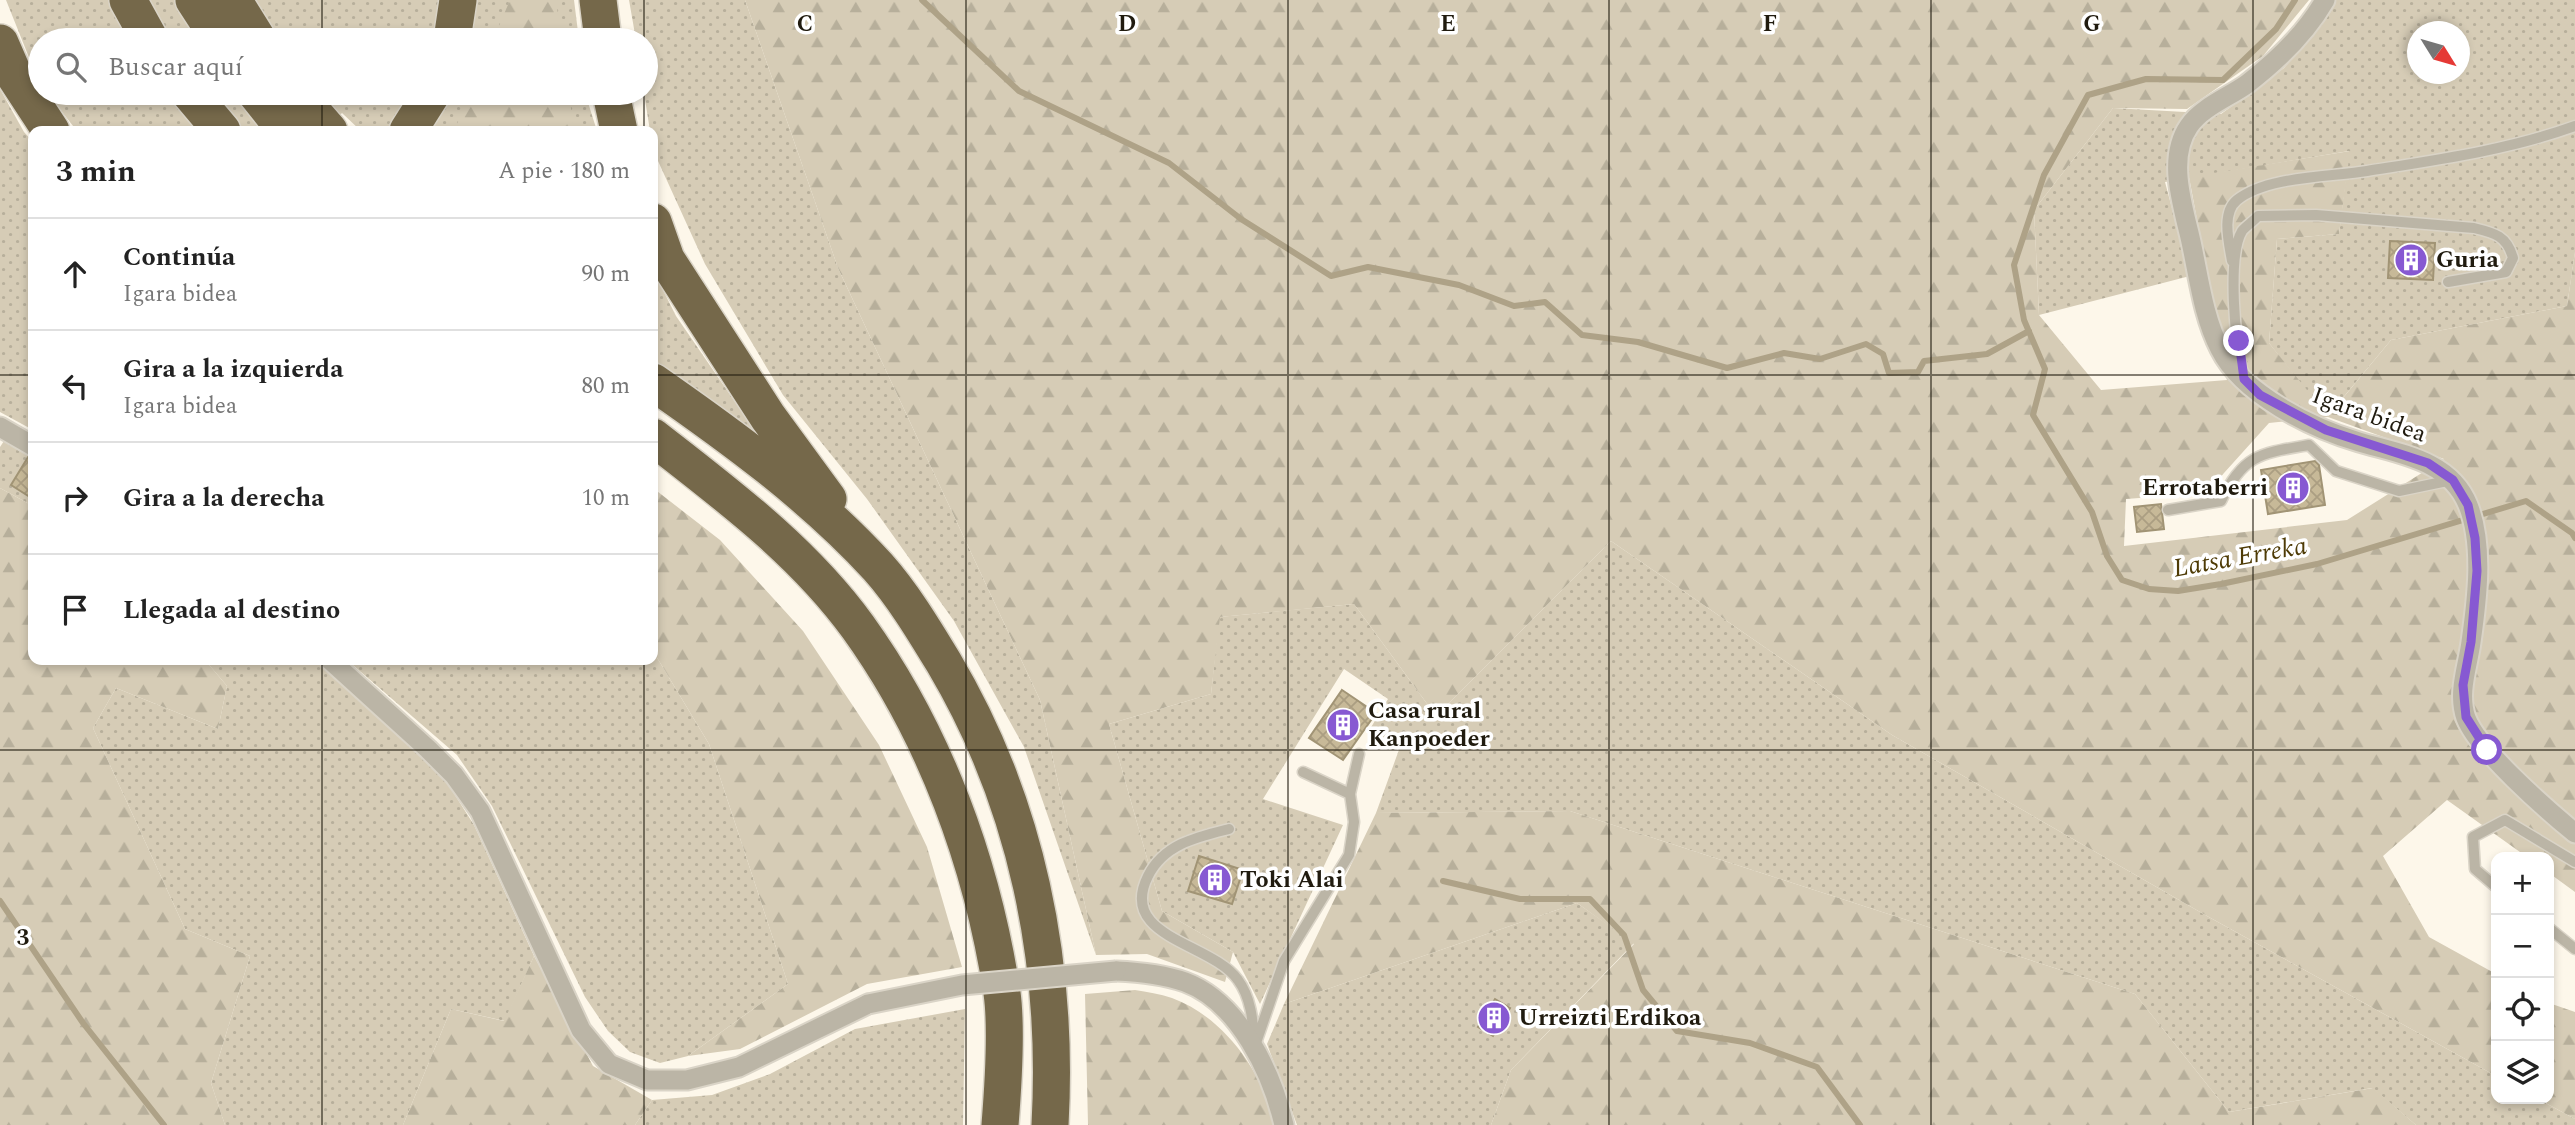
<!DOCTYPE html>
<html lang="es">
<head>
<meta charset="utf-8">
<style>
	body { margin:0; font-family:Spectral,serif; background:#f2f2f2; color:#222 }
	.controls { position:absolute; right:21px; bottom:21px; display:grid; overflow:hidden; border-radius:14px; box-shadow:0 4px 10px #0003 }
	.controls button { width:63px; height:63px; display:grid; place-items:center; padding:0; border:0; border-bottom:2px solid #e0e0e0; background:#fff; color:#222; font:35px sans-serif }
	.compass { position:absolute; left:2407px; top:21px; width:63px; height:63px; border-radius:50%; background:#fff; box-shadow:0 4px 10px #0003; rotate:127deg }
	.stop { position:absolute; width:21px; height:21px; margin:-16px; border:5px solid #8759d2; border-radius:50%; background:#fff }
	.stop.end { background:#8759d2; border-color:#fff; box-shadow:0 2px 7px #0008 }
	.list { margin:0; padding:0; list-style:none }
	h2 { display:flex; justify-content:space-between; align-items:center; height:91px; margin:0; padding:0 28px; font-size:30px }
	h2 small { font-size:23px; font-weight:400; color:#767676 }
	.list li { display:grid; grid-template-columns:46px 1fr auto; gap:21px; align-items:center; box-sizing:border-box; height:112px; padding:0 28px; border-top:2px solid #e0e0e0 }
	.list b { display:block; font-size:26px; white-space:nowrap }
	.list p { margin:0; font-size:23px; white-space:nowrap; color:#767676 }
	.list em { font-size:23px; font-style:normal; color:#767676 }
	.icon { flex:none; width:38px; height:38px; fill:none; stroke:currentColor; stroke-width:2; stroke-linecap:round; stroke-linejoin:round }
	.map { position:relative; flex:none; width:2575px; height:1125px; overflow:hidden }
	.search { position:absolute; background:#fff; box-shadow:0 4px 10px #0003; left:28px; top:28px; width:630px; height:77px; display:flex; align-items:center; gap:18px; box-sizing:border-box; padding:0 24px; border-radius:38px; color:#767676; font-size:26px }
	.panel { position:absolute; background:#fff; box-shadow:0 4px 10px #0003; left:28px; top:126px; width:630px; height:539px; border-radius:14px }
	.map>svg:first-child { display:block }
	.grass { fill:url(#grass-dots); fill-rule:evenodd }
	.forest { fill:url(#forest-firs); fill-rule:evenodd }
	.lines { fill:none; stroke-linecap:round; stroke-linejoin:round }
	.stream { stroke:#aea287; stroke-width:6 }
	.building { fill:url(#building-cross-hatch); stroke:#a19475; stroke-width:2 }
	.service-casing { stroke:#dad4c7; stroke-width:13 }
	.minor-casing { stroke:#dad4c7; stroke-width:23 }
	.motorway-casing { stroke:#dad4c7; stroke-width:40 }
	.service { stroke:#bbb5a6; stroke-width:10 }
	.minor { stroke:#bbb5a6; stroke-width:19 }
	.motorway { stroke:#75684a; stroke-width:37 }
	.minor-bridge-casing { stroke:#dad4c7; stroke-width:23; stroke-linecap:butt }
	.minor-bridge { stroke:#bbb5a6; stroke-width:19 }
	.route { stroke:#8759d2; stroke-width:9 }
	.grid { fill:none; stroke:#201b0f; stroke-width:2; stroke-opacity:0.55 }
	.labels { text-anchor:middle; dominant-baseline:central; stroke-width:7; stroke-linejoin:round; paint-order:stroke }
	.poi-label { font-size:24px; font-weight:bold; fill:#201b0f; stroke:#fff; text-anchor:start }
	.street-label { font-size:24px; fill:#201b0f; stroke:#fff }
	.water-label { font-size:26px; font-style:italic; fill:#4e3b06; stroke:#fff }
	.grid-label { font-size:23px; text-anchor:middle; font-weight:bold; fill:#201b0f; stroke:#fff; stroke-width:7; stroke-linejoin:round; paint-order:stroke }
</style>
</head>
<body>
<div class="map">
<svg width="2575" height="1125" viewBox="0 0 2575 1125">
	<defs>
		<pattern id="grass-dots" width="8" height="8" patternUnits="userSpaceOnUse" patternTransform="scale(1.75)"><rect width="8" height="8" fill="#d6ccb6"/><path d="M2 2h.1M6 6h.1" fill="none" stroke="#b7af9b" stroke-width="1.8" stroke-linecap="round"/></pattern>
		<pattern id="forest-firs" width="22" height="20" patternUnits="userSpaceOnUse" patternTransform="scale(1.75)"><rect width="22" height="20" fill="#d6ccb6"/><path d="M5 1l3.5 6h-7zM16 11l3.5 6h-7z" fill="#b7af9b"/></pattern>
		<pattern id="building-cross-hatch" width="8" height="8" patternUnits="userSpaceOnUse" patternTransform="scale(1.75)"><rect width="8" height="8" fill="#c7b998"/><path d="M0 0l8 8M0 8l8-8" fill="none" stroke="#ab9e82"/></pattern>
	</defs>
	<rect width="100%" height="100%" fill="#fdf7ea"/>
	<!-- grass -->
	<path class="grass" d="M6 0H574L579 40H40V85Z
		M629 0H745L838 268 1040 700 1096 955 1024 747 954 621 867 499 783 395 705 264 653 150V131H650L644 93 646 40H636Z
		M2334 0H2575V252L2567 306 2391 340 2327 417 2269 343 2277 239 2339 234 2349 151 2165 182 2190 276 2039 315 2034 210 2113 108 2221 114 2284 68 2326 19ZM2418 32H2460V74H2418Z
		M0 89 24 132 33 142V430L0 412Z
		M47 93H585L597 131H361L342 113 324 131H77Z
		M653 270 676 316 757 434 653 359Z
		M4 441 33 457V506L0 488V447Z
		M1611 541 1892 735 2207 916 2496 1076V1099H2538L2575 1119V1125H2416L2372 1088 2229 1112 2135 994 1570 811 1376 813 1400 747 1370 729 1388 699 1344 669 1263 799 1343 825 1260 1004 1233 952 1162 911 1109 724 1211 694 1219 617 1354 604 1436 716Z
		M653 651 709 744 788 984 688 1056 660 1063 630 1052 608 1031 585 997 492 806 457 755 347 660H653Z
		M205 660H315L439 770 474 825 534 956 505 1021 451 1009 403 1125H225L211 1083 250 956 185 929 93 728 116 688 218 729 227 686Z
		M1577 903 1634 943 1511 1070 1491 1125H1297L1267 1044 1284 1004Z
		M965 1009 963 1125H635L652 1100 712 1095 770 1074 855 1029Z"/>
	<!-- forest -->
	<path class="forest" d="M510 0H556L561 40H493Z
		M745 0H2309L2263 56 2187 109 2113 108 2034 210 2039 315 2101 390 2227 380 2189 177 2350 151 2339 234 2277 239 2269 343 2328 416 2391 340 2567 306 2575 252V892L2549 873V857H2527L2447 800 2383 856 2429 937 2496 974V1076L2207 916 1892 735 1611 541 1436 716 1354 604 1220 617 1211 694 1109 724 1162 911 1233 952 1225 982 1147 954 1096 955 1040 700 838 268ZM2328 417 2444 459 2347 520 2124 546 2126 499 2206 493 2269 423Z
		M470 93H569L574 131H454Z
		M0 488 33 506V660H205L227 686 218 729 116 688 93 728 185 929 250 956 211 1083 225 1125H0Z
		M653 488 720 540 803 631 879 745 927 847 962 967 867 984 740 1049 688 1056 788 984 709 744 653 651Z
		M1570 811 2135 994 2229 1112 2373 1088 2416 1125H1491L1511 1070 1634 944 1577 903 1284 1004 1376 813Z
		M534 956 593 1066 652 1100 635 1125H403L451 1009 504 1021Z
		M1135 990C1147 992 1160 994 1172 998 1224 1017 1263 1072 1275 1125H1088L1085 994Z
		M2549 1003 2575 1012V1119L2538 1099H2549Z"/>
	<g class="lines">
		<!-- stream -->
		<path class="stream" d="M922 0 1019 91 1169 163 1241 219 1331 276 1368 267 1459 285 1514 306 1545 302 1582 335 1638 342 1727 368 1784 353 1820 359 1866 344 1883 354 1889 373 1918 372 1924 361 1987 354 2029 331
			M2295 0 2276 29 2223 80 2146 79 2088 95 2044 175 2014 265 2024 320 2045 369 2033 415 2092 512 2107 556 2122 580 2149 589 2178 591 2221 584 2317 564 2526 501 2572 533 2575 538
			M1443 881 1520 899H1590L1624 935 1643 990 1677 1031 1750 1043 1817 1067 1860 1125
			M0 901 83 1023 164 1125"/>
	</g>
	<!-- building -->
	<path class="building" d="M2390 241 2435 243 2433 280 2388 278Z
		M28 457 33 458V499L11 485Z
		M2315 461 2319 465 2325 505 2268 514 2261 470Z
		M2161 504 2164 529 2137 532 2134 507Z
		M1342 690 1376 713 1343 760 1309 738Z
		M1199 856 1243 870 1232 904 1188 891Z
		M1495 999 1510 1008 1493 1036 1478 1027Z"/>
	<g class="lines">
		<defs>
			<path id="service" d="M2232 261C2229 243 2221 213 2237 200 2267 176 2330 177 2367 171 2436 160 2509 150 2575 126
				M2243 373C2235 346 2227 256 2242 231 2246 226 2254 221 2258 216L2316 215 2474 228C2495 233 2507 236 2513 258L2506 272 2448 282
				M2168 510 2221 501C2243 454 2262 453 2309 445L2336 471 2399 491 2452 480
				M1303 772 1350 794
				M1229 829C1197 837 1164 844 1148 876 1117 938 1211 942 1238 980 1250 996 1254 1021 1253 1041
				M2496 887 2475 869 2473 837 2505 820 2575 862
				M2549 928 2575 949
				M1257 1040 1284 961 1349 855 1354 822 1350 794 1359 754"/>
			<path id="minor" d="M2325 0C2306 33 2277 61 2247 84 2229 97 2202 107 2189 126 2168 156 2181 200 2189 233 2198 270 2202 315 2220 349 2243 395 2312 428 2359 442 2400 454 2450 460 2468 505 2484 545 2477 600 2471 642 2468 666 2457 693 2466 718 2478 750 2547 810 2575 833
				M0 427 33 446
				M330 660 428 749 454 775 480 811 581 1030 609 1064 647 1080H687L739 1067 868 1004
				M1116 971C1140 972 1162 974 1185 982 1239 1002 1272 1073 1284 1125"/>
			<path id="motorway" d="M128 0 150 40
				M194 0 220 40
				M233 0 258 40
				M598 0 603 40
				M452 40 458 0
				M0 43 13 73 51 131
				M190 93 222 131
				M256 93 286 131
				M296 93 329 131
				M611 93 619 131
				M408 131 432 93
				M653 222 666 259 768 417 828 499
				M653 382C732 437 812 495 878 567 903 595 924 630 944 663 1027 803 1059 963 1050 1125
				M653 437C726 494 803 551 858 627 935 734 982 863 1002 993 1007 1029 1003 1088 1000 1125"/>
		</defs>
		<!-- service casing -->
		<use href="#service" class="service-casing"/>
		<!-- minor casing -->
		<use href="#minor" class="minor-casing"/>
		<!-- motorway casing -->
		<use href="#motorway" class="motorway-casing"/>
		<!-- service -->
		<use href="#service" class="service"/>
		<!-- minor -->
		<use href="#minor" class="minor"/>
		<!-- motorway -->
		<use href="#motorway" class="motorway"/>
		<defs>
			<path id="minor-bridge" d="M868 1004 962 985 1116 971"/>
		</defs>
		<!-- minor-bridge casing -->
		<use href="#minor-bridge" class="minor-bridge-casing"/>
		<!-- minor-bridge -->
		<use href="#minor-bridge" class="minor-bridge"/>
	</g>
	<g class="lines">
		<!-- route -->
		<path class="route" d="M2239 341 2244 379 2260 395 2326 430 2428 463 2453 480 2468 505 2475 538 2477 571 2471 642 2463 685 2466 717 2487 750"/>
	</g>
	<!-- grid -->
	<path class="grid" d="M322 0V40M644 0V40M966 0V1125M1288 0V1125M1609 0V1125M1931 0V1125M2253 0V1125M322 93V131M644 93V131M0 375H33M653 375H2575M322 660V1125M644 660V1125M0 750H2575"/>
	<!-- icons -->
	<defs>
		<symbol id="building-disc" viewBox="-11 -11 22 22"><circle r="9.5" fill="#8759d2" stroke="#fff"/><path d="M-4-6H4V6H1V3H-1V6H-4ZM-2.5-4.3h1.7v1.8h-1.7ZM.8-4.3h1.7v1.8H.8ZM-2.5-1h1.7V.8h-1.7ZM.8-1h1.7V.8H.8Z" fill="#fff"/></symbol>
	</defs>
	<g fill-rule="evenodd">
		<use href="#building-disc" x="2392" y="241" width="38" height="38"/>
		<use href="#building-disc" x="2274" y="469" width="38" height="38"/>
		<use href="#building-disc" x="1324" y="706" width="38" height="38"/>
		<use href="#building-disc" x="1196" y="861" width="38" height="38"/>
		<use href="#building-disc" x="1475" y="999" width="38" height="38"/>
	</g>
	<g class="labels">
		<!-- poi labels -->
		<g class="poi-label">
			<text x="2436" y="260">Guria</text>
			<text x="2268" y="488" text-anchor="end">Errotaberri</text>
			<text x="1368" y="711">Casa rural<tspan x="1368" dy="28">Kanpoeder</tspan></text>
			<text x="1240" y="880">Toki Alai</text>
			<text x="1518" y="1018">Urreizti Erdikoa</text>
		</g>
		<!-- street labels -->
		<g class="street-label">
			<text transform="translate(2369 415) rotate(20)">Igara bidea</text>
		</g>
		<!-- water labels -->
		<g class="water-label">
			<text transform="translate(2240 557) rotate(-10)">Latsa Erreka</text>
		</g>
	</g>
	<g class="grid-label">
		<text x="805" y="31">C</text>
		<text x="1127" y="31">D</text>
		<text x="1448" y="31">E</text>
		<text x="1770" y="31">F</text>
		<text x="2092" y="31">G</text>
		<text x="23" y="945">3</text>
	</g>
</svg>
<div class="controls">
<button>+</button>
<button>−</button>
<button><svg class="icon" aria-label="locate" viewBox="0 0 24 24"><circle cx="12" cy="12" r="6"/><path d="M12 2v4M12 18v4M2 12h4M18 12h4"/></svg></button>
<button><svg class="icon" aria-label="layers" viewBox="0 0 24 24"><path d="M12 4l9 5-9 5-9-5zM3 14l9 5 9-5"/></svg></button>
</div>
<svg class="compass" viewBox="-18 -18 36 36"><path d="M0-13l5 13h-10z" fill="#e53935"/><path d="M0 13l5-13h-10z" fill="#767676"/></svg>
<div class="stop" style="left:2487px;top:750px"></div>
<div class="stop end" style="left:2239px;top:341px"></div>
<div class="search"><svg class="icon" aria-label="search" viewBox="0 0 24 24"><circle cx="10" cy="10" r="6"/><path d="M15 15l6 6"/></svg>Buscar aquí</div>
<section class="panel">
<h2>3 min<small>A pie · 180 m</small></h2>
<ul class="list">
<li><svg class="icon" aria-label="ahead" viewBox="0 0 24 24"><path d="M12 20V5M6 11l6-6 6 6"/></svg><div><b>Continúa</b><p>Igara bidea</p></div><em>90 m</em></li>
<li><svg class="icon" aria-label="left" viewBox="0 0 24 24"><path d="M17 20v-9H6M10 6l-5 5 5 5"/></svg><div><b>Gira a la izquierda</b><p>Igara bidea</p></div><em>80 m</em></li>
<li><svg class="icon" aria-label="right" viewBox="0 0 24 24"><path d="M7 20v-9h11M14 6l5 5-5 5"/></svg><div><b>Gira a la derecha</b></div><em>10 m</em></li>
<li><svg class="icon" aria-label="arrive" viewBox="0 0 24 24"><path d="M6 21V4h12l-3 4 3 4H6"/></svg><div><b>Llegada al destino</b></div></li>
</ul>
</section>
</div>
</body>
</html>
